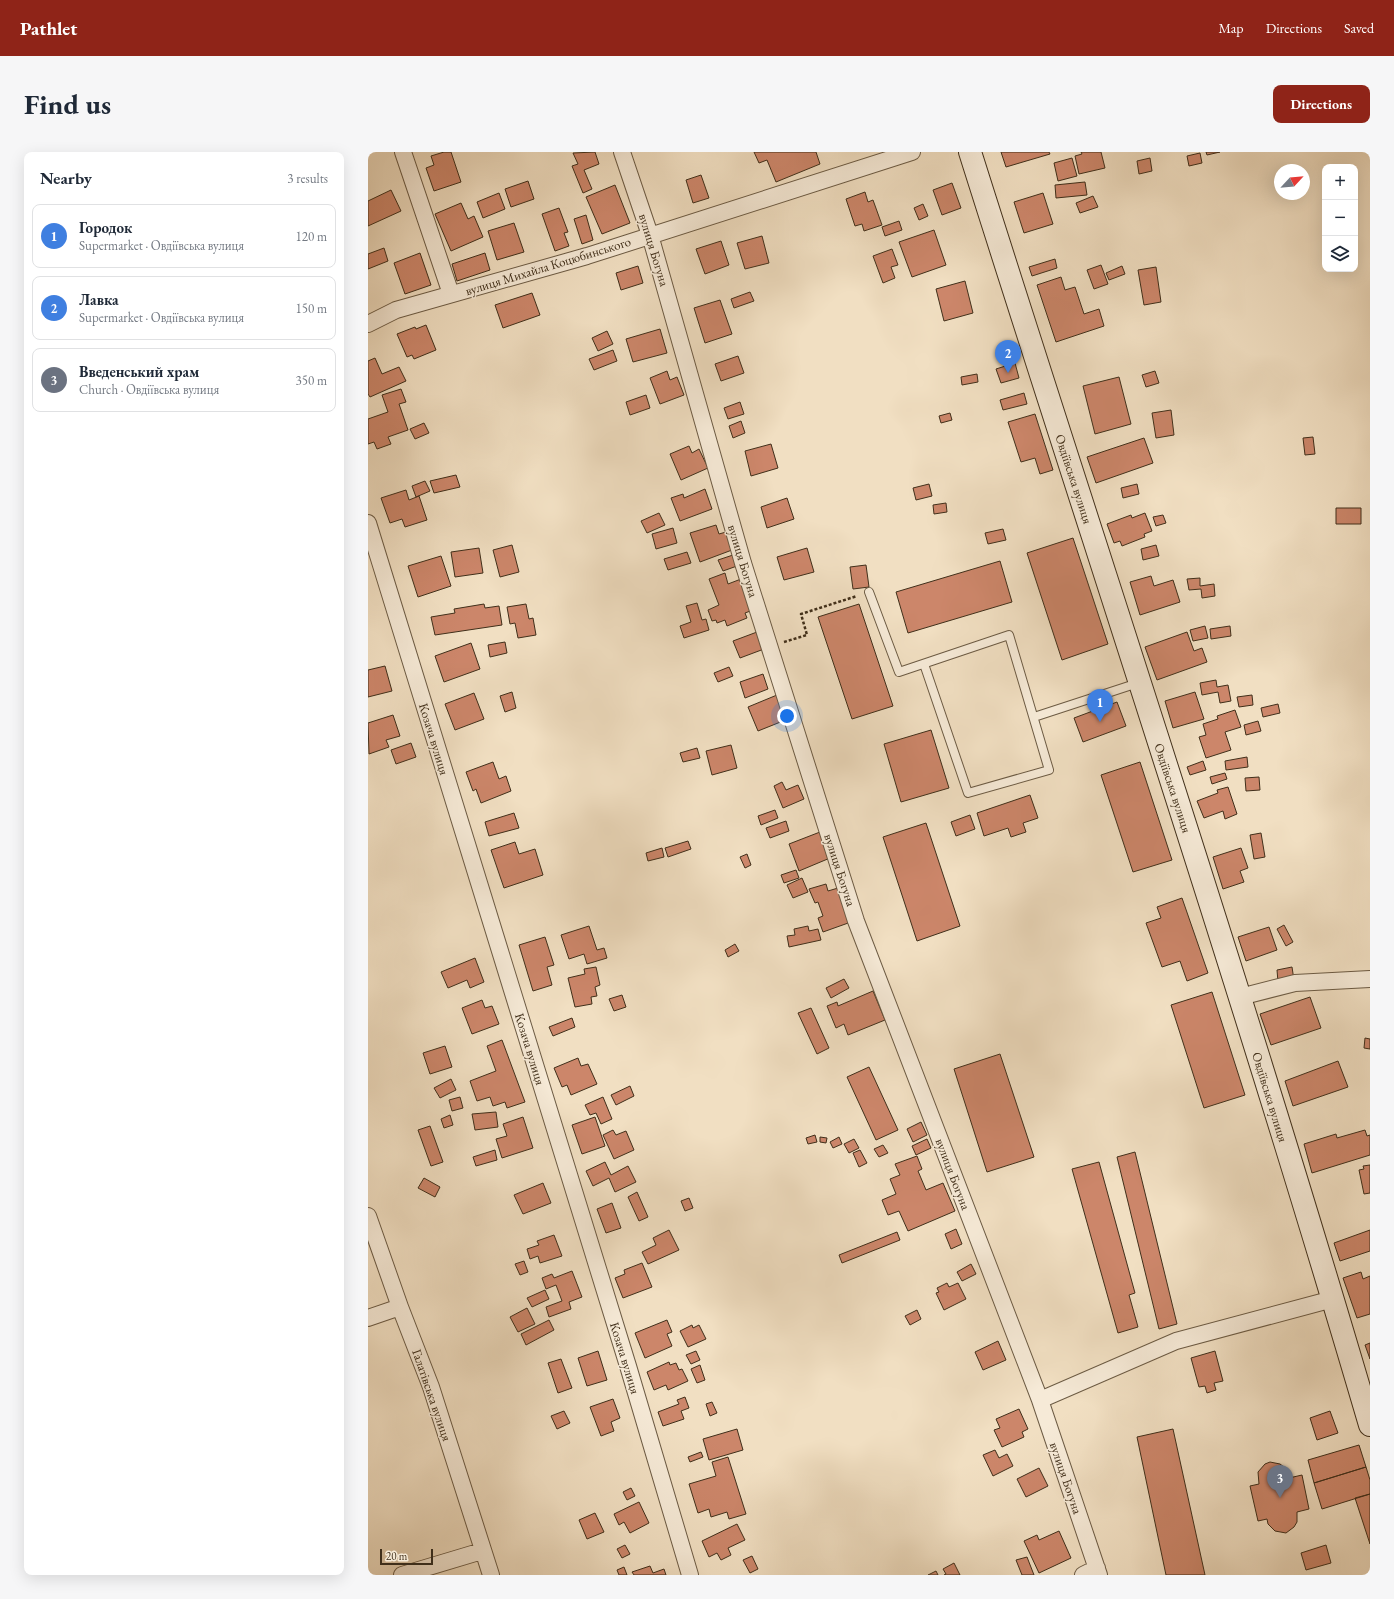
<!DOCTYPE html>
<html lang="en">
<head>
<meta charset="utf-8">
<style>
	body { margin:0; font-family:"EB Garamond",serif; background:#f6f6f7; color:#1f2937 }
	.controls { position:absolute; right:12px; top:12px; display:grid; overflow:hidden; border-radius:8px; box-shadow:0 4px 16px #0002 }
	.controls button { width:36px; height:36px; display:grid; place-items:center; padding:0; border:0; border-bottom:1px solid #e0e1e3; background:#fff; color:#1f2937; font:20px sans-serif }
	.compass { position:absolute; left:906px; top:12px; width:36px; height:36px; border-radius:50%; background:#fff; box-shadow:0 4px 16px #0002; rotate:64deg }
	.scale { position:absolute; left:12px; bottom:10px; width:53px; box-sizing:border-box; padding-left:4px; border:2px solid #402f1a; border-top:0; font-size:11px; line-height:14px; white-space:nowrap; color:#402f1a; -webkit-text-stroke:3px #f6ead7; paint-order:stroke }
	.you { position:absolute; left:419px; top:564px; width:14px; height:14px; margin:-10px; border:3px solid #fff; border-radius:50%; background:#1a73e8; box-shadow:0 0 0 6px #1a73e833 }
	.badge { display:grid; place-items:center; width:26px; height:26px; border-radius:50%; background:#8f2418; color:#fff; font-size:13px; font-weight:700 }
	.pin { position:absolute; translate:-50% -33px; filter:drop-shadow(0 1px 2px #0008) }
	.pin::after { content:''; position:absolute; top:21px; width:14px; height:12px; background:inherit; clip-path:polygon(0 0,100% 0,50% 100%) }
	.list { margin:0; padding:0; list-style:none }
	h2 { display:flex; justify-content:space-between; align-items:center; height:52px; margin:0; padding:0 16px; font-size:17px }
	h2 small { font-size:13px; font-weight:400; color:#747a83 }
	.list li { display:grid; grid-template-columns:26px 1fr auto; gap:12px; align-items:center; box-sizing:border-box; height:64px; margin:0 8px 8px; padding:0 8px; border:1px solid #e0e1e3; border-radius:8px }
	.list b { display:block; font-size:15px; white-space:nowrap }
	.list p { margin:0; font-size:13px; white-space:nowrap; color:#747a83 }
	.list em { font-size:13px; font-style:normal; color:#747a83 }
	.icon { flex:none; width:22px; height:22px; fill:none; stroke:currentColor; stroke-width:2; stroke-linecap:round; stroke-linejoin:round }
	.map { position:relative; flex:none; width:1002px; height:1423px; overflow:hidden; border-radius:8px }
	header { display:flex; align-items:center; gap:24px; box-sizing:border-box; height:56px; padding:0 20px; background:#8f2418; color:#fff }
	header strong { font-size:19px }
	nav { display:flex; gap:22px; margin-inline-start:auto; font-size:14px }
	.intro { display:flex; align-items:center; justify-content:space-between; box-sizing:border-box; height:96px; padding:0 24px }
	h1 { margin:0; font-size:28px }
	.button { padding:10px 18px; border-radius:8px; background:#8f2418; color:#fff; font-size:14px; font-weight:700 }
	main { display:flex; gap:24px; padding:0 24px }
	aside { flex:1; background:#fff; border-radius:8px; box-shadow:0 4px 16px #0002 }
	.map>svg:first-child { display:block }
	.building { fill:#cc866a; stroke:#402f1a }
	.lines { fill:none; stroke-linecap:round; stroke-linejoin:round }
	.lane-casing { stroke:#6c5b44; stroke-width:10 }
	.street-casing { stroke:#6c5b44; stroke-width:18 }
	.secondary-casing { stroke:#402f1a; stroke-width:24 }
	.path { stroke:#402f1a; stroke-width:2.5; stroke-dasharray:3 2; stroke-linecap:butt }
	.lane { stroke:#f6ead7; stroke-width:8 }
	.street { stroke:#f6ead7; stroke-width:16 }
	.secondary { stroke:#f6ead7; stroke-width:22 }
	.labels { text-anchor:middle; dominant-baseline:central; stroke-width:3; stroke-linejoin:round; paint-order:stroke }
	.street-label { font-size:13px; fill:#402f1a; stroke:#f6ead7 }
</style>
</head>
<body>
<header>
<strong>Pathlet</strong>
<nav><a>Map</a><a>Directions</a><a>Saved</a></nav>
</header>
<div class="intro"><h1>Find us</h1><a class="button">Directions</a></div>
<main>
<aside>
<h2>Nearby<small>3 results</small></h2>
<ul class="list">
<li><span class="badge" style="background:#3f7fe0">1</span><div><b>Городок</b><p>Supermarket · Овдіївська вулиця</p></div><em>120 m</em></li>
<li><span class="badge" style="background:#3f7fe0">2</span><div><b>Лавка</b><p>Supermarket · Овдіївська вулиця</p></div><em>150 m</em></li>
<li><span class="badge" style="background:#6b7280">3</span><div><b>Введенський храм</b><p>Church · Овдіївська вулиця</p></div><em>350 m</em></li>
</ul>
</aside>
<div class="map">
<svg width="1002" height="1423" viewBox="0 0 1002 1423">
	<rect width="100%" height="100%" fill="#f1dfc2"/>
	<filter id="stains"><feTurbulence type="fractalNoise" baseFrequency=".005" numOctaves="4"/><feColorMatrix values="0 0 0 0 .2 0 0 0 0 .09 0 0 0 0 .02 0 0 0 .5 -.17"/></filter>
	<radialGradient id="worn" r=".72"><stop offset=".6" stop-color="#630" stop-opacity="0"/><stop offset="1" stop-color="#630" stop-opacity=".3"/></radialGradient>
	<!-- building -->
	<path class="building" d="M76 0H83L93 30 66 39 58 16 66 13 63 4Z
		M227 0 231 12 216 18 224 37 215 41 204 14 210 12 205 1Z
		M386 0H448L452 12 408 30 399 8 391 11Z
		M633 0H681L682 2 638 15Z
		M713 0H733L737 16 711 22 707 4 714 2Z
		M838 0H852L839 3Z
		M832 1 834 11 821 14 819 4Z
		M704 6 709 24 690 29 686 11Z
		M782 6 784 19 771 22 769 9Z
		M333 23 341 46 325 51 318 28Z
		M160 29 166 47 143 55 137 37Z
		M717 30 719 43 688 46 687 33Z
		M584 31 593 56 574 63 565 38Z
		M247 33 262 71 234 82 218 45Z
		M23 38 33 59 0 74V49Z
		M497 40 500 50 505 48 514 73 496 79 494 72 487 74 478 47Z
		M131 41 137 57 115 66 109 50Z
		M675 41 685 72 656 81 646 50Z
		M725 44 730 55 712 61 708 51Z
		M93 51 100 67 106 64 115 85 83 99 67 62Z
		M555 52 560 64 551 68 546 56Z
		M191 56 200 80 196 81 201 94 187 99 174 62Z
		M218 63 225 88 214 92 206 67Z
		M531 69 534 78 517 84 514 75Z
		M146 71 156 100 129 108 120 79Z
		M566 78 578 113 544 125 531 90Z
		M394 84 401 111 377 117 369 91Z
		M353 89 361 113 337 122 328 97Z
		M16 96 20 109 0 117V102Z
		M524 97 530 113 523 115 527 126 515 131 505 104Z
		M52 101 63 133 37 142 26 111Z
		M117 101 122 118 89 129 84 112Z
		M687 107 689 116 664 124 661 115Z
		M733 113 740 132 726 137 719 118Z
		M270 114 275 131 253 138 248 121Z
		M754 114 757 122 741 128 738 121Z
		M788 115 793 150 776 153 770 118Z
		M693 125 697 138 707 135 716 162 731 157 736 174 688 190 669 133Z
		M597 129 605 161 576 169 568 137Z
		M382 140 386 149 366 156 363 147Z
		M164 141 172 163 135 176 127 153Z
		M352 148 364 182 337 191 326 156Z
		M58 173 68 198 46 207 44 203 39 205 29 182 47 175 48 177Z
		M292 177 299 201 265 210 258 187Z
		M239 179 245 192 230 199 224 186Z
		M245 198 249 209 226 218 221 207Z
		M370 204 376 221 353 229 347 212Z
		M7 206 14 222 31 215 38 229 2 245 0 242V209Z
		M647 211 651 226 633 231 628 217Z
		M299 219 302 228 309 225 316 243 292 252 282 226Z
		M787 219 791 231 778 235 774 223Z
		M609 222 610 230 594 233 593 225Z
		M751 225 763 272 727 282 715 234Z
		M33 237 38 250 31 252 40 278 20 285 23 292 9 297 6 290 0 292V267L20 260 14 243Z
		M656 241 659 252 635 258 632 248Z
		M278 243 282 256 262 263 258 250Z
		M372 250 376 262 360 267 356 256Z
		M803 258 806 283 788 286 784 261Z
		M582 261 584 268 573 271 571 264Z
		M667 262 685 318 672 322 667 306 653 310 640 270Z
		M373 269 377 281 365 286 361 274Z
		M56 271 61 281 47 287 42 277Z
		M945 285 947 302 937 303 935 286Z
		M776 286 785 311 728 331 719 305Z
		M403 292 410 316 383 324 377 299Z
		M321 294 324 301 331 297 340 316 313 328 302 302Z
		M88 323 92 335 66 341 62 329Z
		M57 329 62 339 48 345 44 334Z
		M561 332 564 344 548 348 545 336Z
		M769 332 771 342 755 346 753 336Z
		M337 337 344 357 312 369 303 346 315 342 316 346Z
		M38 338 41 348 51 344 59 368 37 375 34 367 22 371 13 346Z
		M419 346 426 367 399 376 393 355Z
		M578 351 579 360 566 362 565 353Z
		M968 356H993V372H968Z
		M291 361 297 373 279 381 273 369Z
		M777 361 784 379 776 382 777 385 754 394 752 389 746 391 739 372 763 363 764 366Z
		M795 363 798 371 788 374 785 365Z
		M348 373 351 382 358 380 364 398 332 410 322 381Z
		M305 376 309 391 288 397 284 382Z
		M635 377 638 388 620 392 617 381Z
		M705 386 740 492 694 508 659 401Z
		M144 393 151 420 132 425 125 398Z
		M788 393 791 404 775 408 773 397Z
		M111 396 115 421 87 425 83 400Z
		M439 396 446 420 416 428 409 405Z
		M319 400 323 411 300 418 296 407Z
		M365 403 369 414 355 419 350 408Z
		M73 404 83 434 50 445 40 414Z
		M632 409 644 450 540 481 528 440Z
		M498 413 501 435 485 437 482 415Z
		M357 421 360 432 373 427 385 458 377 461 379 466 359 474 357 468 349 471 348 468 344 469 340 458 351 453 341 427Z
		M783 424 786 434 805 428 812 450 772 463 762 430Z
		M832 426V434L846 432 847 444 834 446 833 437 821 438 819 427Z
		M329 451 334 468 338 467 341 478 316 486 312 474 323 470 318 454Z
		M116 452 117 456 131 454 134 473 67 483 63 465 87 461 86 457Z
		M158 452 161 467 165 466 168 483 150 486 147 471 142 472 139 455Z
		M491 452 525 554 484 567 450 465Z
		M837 474 840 486 825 489 822 478Z
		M862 474 863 484 843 487 842 477Z
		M389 480 396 497 372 506 365 489Z
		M819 480 826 499 834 496 839 510 789 528 777 495Z
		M137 490 139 501 122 505 120 493Z
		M103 491 112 517 76 530 67 504Z
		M17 514 24 539 0 545V518Z
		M361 515 365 524 350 530 346 521Z
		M395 522 400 537 377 546 372 530Z
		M848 528 849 535 860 533 863 549 852 551 850 540 834 543 832 531Z
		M144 540 148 556 137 560 132 544Z
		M827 540 836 567 805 576 797 549Z
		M106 541 116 567 87 578 77 552Z
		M409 543 415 558 411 560 415 569 390 579 380 555Z
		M884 543 885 553 871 555 869 545Z
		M749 550 758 574 715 590 706 566Z
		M910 552 912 561 895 565 893 556Z
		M867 558 873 575 857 580 863 598 838 606 831 585 838 583 835 572 850 567 849 564Z
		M25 563 32 584 18 588 21 595 1 602 0 571Z
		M890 569 893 579 878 583 876 573Z
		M563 578 581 636 533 650 516 592Z
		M43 591 48 605 28 612 23 598Z
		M363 593 369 616 344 623 338 599Z
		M329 596 332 606 315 610 312 601Z
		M879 605 880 615 858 618 857 609Z
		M835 609 838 618 822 623 819 615Z
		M125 610 131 627 138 624 143 639 113 651 108 637 105 639 98 620Z
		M772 610 804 708 765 720 733 623Z
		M857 621 859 627 844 632 842 625Z
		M891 625 892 638 878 639 877 626Z
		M414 630 418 638 430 633 436 647 415 656 406 634Z
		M860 635 869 662 857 667 855 659 836 666 829 649 850 641 849 638Z
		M662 643 670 666 655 671 658 680 643 685 640 676 616 684 609 661Z
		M407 658 410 666 393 673 390 664Z
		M146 661 151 676 121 684 117 670Z
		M602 663 607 677 588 684 583 670Z
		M418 669 421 679 402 686 398 676Z
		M558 671 592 774 549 789 515 685Z
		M452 680 462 706 431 719 421 692Z
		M893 681 897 705 886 707 882 683Z
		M320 689 323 697 300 705 297 696Z
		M147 690 151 702 167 697 175 723 136 736 123 698Z
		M294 696 296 705 280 709 278 701Z
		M873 696 880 716 872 719 876 730 855 737 845 705Z
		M379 702 383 713 377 716 372 705Z
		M428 718 431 726 416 731 413 723Z
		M434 726 440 740 425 746 419 733Z
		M458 732 460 739 470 736 483 770 455 780 450 766 455 764 450 750 447 751 441 737Z
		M814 746 840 821 819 829 812 809 794 815 778 771 793 766 789 755Z
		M916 773 925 790 918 794 909 777Z
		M221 774 229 798 236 796 239 806 219 812 216 802 201 807 193 783Z
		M440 774 441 779 450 777 453 788 421 795 419 784 427 783 426 777Z
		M901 775 909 798 878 809 870 785Z
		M177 785 186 813 179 815 184 833 165 839 151 793Z
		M367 792 371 799 360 805 357 798Z
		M107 806 116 830 102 836 99 828 80 836 73 820Z
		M228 815 232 833 227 835 229 844 223 845 224 852 207 855 200 826 217 822 216 817Z
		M924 815 926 828 910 830 909 818Z
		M476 827 481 836 463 846 458 836Z
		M505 839 517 868 480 883 476 872 468 876 459 854 469 850 470 854Z
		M844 840 877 943 836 956 803 853Z
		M254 843 258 855 246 859 241 847Z
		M942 845 953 876 903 893 892 862Z
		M114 848 117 856 124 854 131 872 104 882 94 856Z
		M443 856 461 896 449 902 430 861Z
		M204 866 207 875 185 884 181 875Z
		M997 886 1002 887V897L996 896Z
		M134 888 157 950 139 956 137 950 125 954 122 945 109 949 102 929 128 919 119 894Z
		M77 894 84 915 62 922 55 901Z
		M632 902 666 1005 619 1020 586 917Z
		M210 906 213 914 220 912 229 932 203 943 199 933 194 935 186 916Z
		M970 909 980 935 925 954 917 929Z
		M501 915 530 978 508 988 479 925Z
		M83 927 88 938 72 946 66 936Z
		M262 934 266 944 248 953 243 943Z
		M92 945 95 956 84 959 81 948Z
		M235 945 244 967 233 972 228 961 222 963 217 953Z
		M128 960 130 975 107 978 104 962Z
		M82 963 85 973 76 976 73 967Z
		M155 965 165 996 134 1006 128 987 139 984 135 972Z
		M227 965 237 994 214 1002 204 973Z
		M553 970 559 983 545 990 539 977Z
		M62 974 75 1010 63 1014 50 978Z
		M245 978 248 983 258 979 266 998 246 1007 235 983Z
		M997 978 999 984 1002 983V1003L944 1021 936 992 968 982 969 986Z
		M447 983 449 990 440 992 438 986Z
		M452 985 459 986 458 991 452 990Z
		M471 985 474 992 465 996 462 990Z
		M486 987 491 996 481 1001 476 992Z
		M559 987 563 996 548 1003 544 994Z
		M515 993 520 1001 511 1005 506 997Z
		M127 998 129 1008 108 1014 105 1005Z
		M492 998 499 1011 491 1015 485 1001Z
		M767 1000 809 1172 791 1177 749 1005Z
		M549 1004 554 1017 550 1019 558 1038 575 1031 587 1059 540 1079 531 1059 520 1063 514 1048 528 1042 522 1027 532 1023 527 1012Z
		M237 1010 243 1023 260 1014 268 1030 247 1040 241 1026 225 1034 218 1019Z
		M731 1010 767 1141 761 1143 770 1175 750 1181 704 1017Z
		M1002 1013V1041L996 1042 991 1018 996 1017 995 1014Z
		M56 1026 72 1035 67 1045 50 1036Z
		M175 1031 183 1051 155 1062 146 1043Z
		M269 1040 280 1065 271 1069 260 1045Z
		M321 1046 325 1056 317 1059 313 1049Z
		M244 1051 253 1076 238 1081 229 1057Z
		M588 1077 594 1092 583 1097 577 1082Z
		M301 1078 311 1098 280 1112 274 1100 288 1093 285 1086Z
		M1002 1078V1099L972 1109 966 1091Z
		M529 1080 532 1088 474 1111 471 1103Z
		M186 1083 194 1104 172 1111 170 1104 162 1107 159 1097 171 1093 169 1089Z
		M156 1109 160 1120 152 1123 147 1112Z
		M274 1111 284 1135 255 1146 247 1126 257 1122 256 1118Z
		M603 1112 608 1122 594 1129 589 1120Z
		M204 1119 214 1145 201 1150 203 1157 181 1165 178 1155 194 1149 188 1133 178 1137 174 1126 184 1122 186 1126Z
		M993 1120 995 1127 1002 1124V1162L989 1166 975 1126Z
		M579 1131 581 1135 590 1131 598 1147 576 1158 568 1141 571 1140 569 1136Z
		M177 1138 181 1147 164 1155 159 1146Z
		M159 1156 167 1172 150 1180 142 1165Z
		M549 1158 553 1167 542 1173 537 1164Z
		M181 1168 186 1178 158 1193 153 1182Z
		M299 1168 304 1180 299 1182 304 1194 277 1206 267 1181Z
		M324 1173 325 1176 331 1173 338 1187 320 1195 312 1179Z
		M630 1189 638 1208 615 1218 607 1200Z
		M1002 1191V1207L997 1193Z
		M230 1199 239 1228 219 1234 210 1206Z
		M328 1199 332 1208 323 1212 318 1203Z
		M847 1199 855 1229 846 1231 848 1238 839 1241 837 1234 831 1235 823 1206Z
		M193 1207 204 1236 190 1241 180 1211Z
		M301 1210 302 1213 308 1211 311 1218 314 1217 320 1229 300 1238 298 1233 286 1238 279 1220Z
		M332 1213 337 1228 329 1231 323 1217Z
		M317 1245 321 1256 313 1259 316 1267 295 1274 290 1260 311 1252 309 1248Z
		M245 1247 252 1266 243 1270 246 1279 233 1284 222 1255Z
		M344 1250 349 1261 342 1264 338 1252Z
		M651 1257 660 1277 654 1280 656 1285 634 1295 626 1278 632 1276 628 1267Z
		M196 1259 202 1271 189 1277 183 1264Z
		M962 1259 970 1281 949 1288 942 1266Z
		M369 1277 375 1298 341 1308 335 1287Z
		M805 1277 837 1423H798L769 1285Z
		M991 1293 998 1315 946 1331 940 1308Z
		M627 1298 631 1306 639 1302 645 1314 625 1324 615 1303Z
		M333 1300 335 1305 322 1310 320 1305Z
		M360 1305 378 1362 361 1367 359 1360 343 1365 341 1357 330 1361 321 1332 348 1324 344 1310Z
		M902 1310 912 1312 916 1315 921 1326 934 1323 941 1357 929 1360V1370L926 1375 918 1381 907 1379 900 1372 899 1367 890 1369 882 1334 891 1332 890 1320 897 1312Z
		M998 1315 1002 1328V1342L954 1357 946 1331Z
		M671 1316 680 1334 658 1345 649 1327Z
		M263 1336 267 1344 259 1348 255 1340Z
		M1002 1342V1392L987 1346Z
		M271 1350 281 1371 262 1381 256 1370 251 1373 246 1362Z
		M227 1361 236 1380 219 1387 211 1368Z
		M369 1372 377 1388 360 1396 363 1403 353 1408 349 1401 341 1405 334 1389Z
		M691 1379 703 1406 671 1421 656 1389 669 1383 671 1388Z
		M257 1393 262 1402 254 1406 249 1397Z
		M958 1393 963 1411 938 1418 933 1401Z
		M384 1404 390 1417 382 1421 375 1408Z
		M659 1405 666 1423H654L648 1408Z
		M586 1411 592 1423H576L578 1422 575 1417Z
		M282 1414 285 1421 296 1417 298 1423H266L264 1420Z
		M256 1415 259 1423H251L249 1418Z
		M568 1419 570 1423H560Z"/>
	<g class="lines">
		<defs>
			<path id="lane" d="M501 440 531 520 641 483 681 618 600 641 556 512
				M666 565 770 531"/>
			<path id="street" d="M35 0 83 142
				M254 0 282 83 375 411 488 769 672 1248 731 1423
				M0 172 28 158 219 104 544 0
				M0 371 260 1214 322 1423
				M872 845 927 831 1002 827
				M0 1064 32 1155 63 1235 123 1423
				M0 1166 32 1155
				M672 1248 808 1189 965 1147
				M34 1423 114 1399
				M715 1423 729 1416"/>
			<path id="secondary" d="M602 0C736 424 877 846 1002 1273"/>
		</defs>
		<!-- lane casing -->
		<use href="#lane" class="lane-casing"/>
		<!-- street casing -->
		<use href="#street" class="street-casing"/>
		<!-- secondary casing -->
		<use href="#secondary" class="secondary-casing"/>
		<!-- path -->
		<path class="path" d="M416 490 439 483 433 462 489 444"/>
		<!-- lane -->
		<use href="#lane" class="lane"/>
		<!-- street -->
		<use href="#street" class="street"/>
		<!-- secondary -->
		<use href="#secondary" class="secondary"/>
	</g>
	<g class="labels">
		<!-- street labels -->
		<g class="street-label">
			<text transform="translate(286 98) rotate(73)">вулиця Богуна</text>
			<text transform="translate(180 114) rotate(-17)">вулиця Михайла Коцюбинського</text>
			<text transform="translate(706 327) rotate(72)">Овдіївська вулиця</text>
			<text transform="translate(375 409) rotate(73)">вулиця Богуна</text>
			<text transform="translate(66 587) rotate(73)">Козача вулиця</text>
			<text transform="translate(805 636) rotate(72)">Овдіївська вулиця</text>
			<text transform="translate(472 718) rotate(72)">вулиця Богуна</text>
			<text transform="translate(162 897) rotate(73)">Козача вулиця</text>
			<text transform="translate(902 945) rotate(73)">Овдіївська вулиця</text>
			<text transform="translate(585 1022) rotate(69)">вулиця Богуна</text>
			<text transform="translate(257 1206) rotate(73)">Козача вулиця</text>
			<text transform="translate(64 1243) rotate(71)">Галатівська вулиця</text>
			<text transform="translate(698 1326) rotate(71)">вулиця Богуна</text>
		</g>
	</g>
	<rect width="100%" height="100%" filter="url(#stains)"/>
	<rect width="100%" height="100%" fill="url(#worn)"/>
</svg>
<div class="controls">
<button>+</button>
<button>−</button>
<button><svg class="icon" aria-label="layers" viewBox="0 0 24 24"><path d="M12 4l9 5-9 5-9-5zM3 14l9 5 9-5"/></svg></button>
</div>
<svg class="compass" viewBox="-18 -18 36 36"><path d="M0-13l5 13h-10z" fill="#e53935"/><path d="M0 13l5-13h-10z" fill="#747a83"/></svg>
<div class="scale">20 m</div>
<div class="you"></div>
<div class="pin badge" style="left:732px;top:570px;background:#3f7fe0">1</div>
<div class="pin badge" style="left:640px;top:221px;background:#3f7fe0">2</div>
<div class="pin badge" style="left:912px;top:1346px;background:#6b7280">3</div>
</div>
</main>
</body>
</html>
